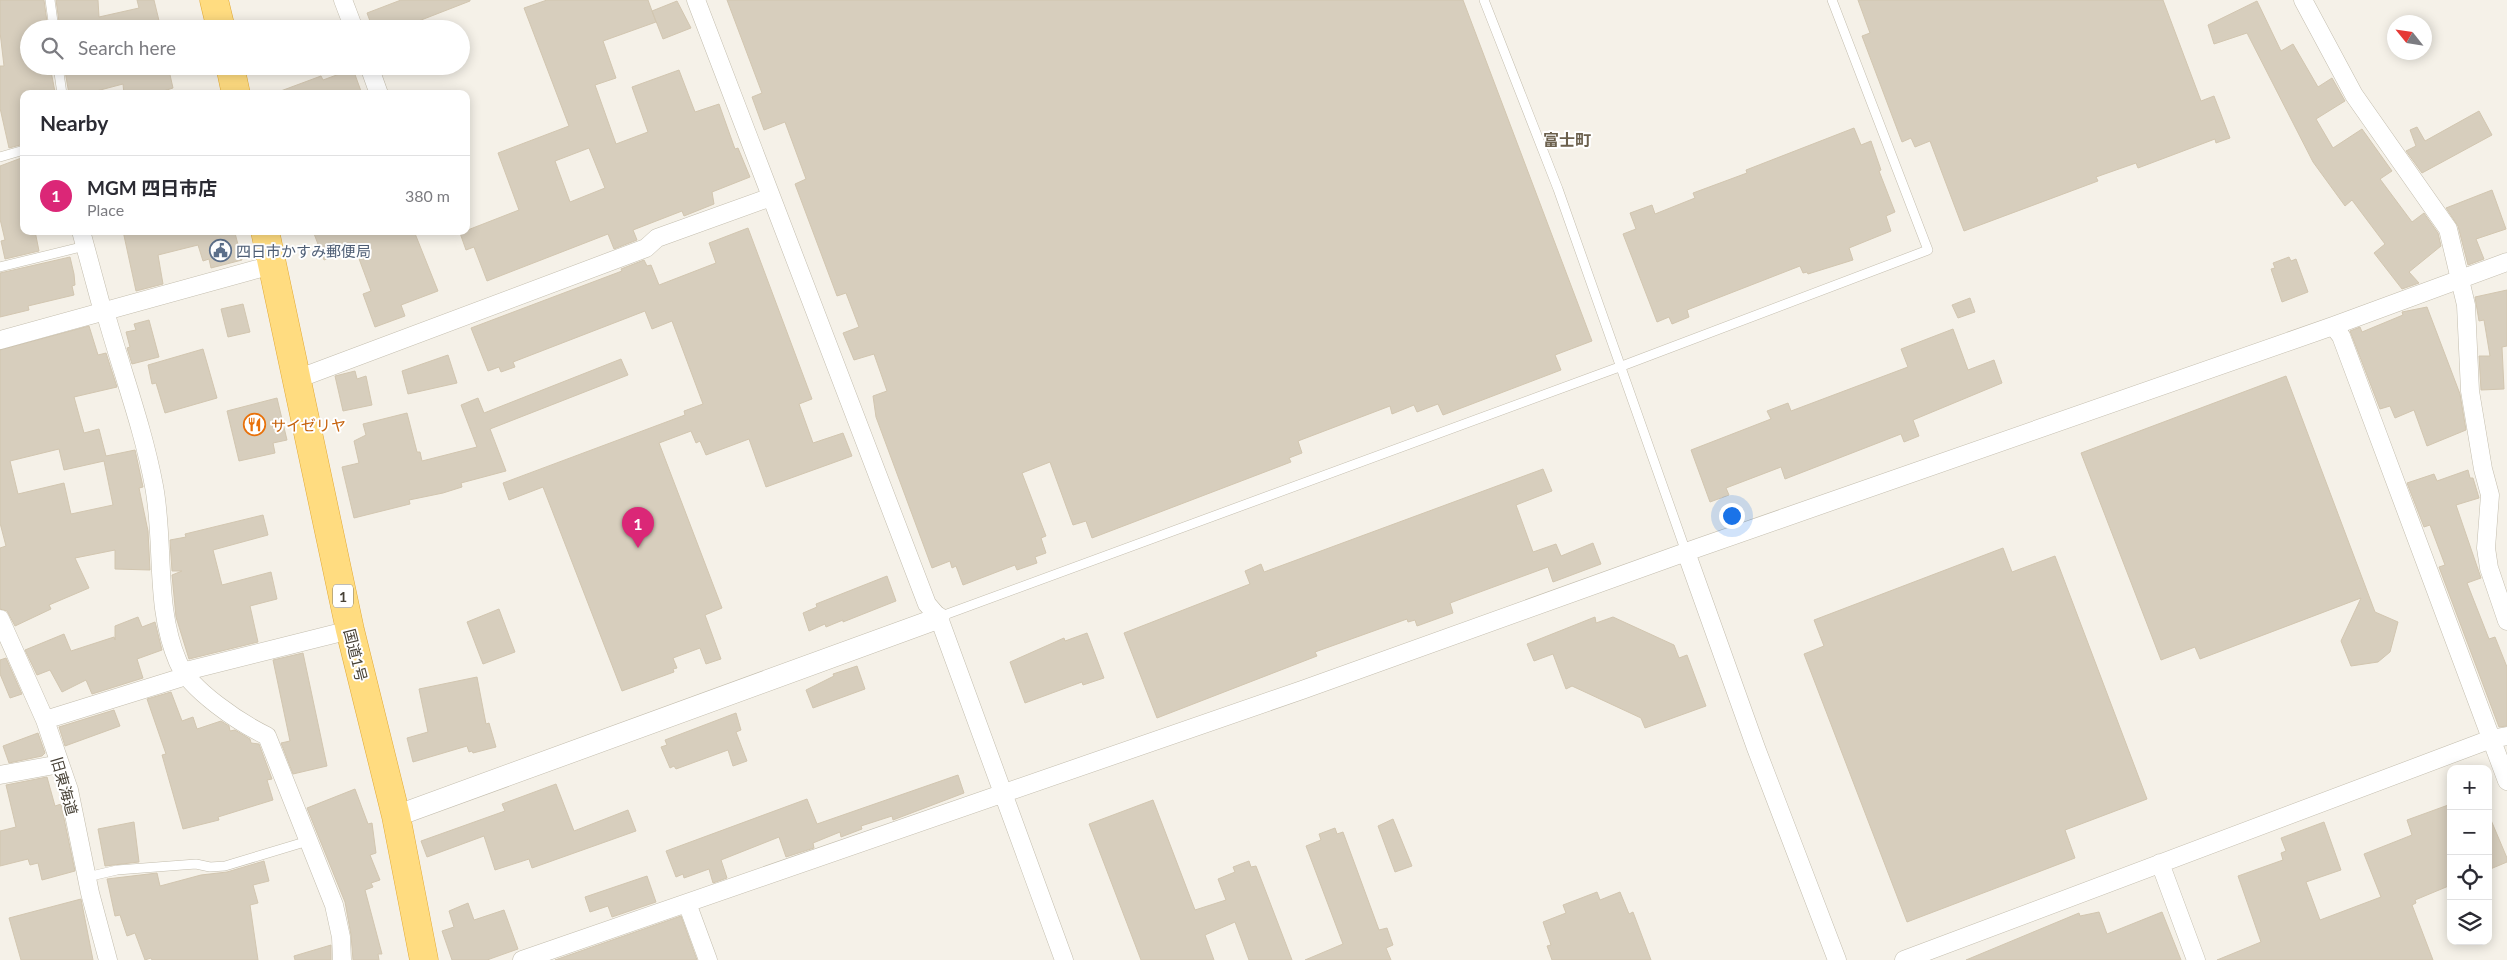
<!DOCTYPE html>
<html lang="en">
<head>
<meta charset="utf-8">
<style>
	body { margin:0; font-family:Lato,"Noto Sans JP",sans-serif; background:#f7f7f7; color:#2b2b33 }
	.controls { position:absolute; right:15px; bottom:15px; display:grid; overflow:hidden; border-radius:10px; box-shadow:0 2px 12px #0003 }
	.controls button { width:45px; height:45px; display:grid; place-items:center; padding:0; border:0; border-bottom:1px solid #e1e1e2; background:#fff; color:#2b2b33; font:25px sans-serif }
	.compass { position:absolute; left:2387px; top:15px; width:45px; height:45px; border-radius:50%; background:#fff; box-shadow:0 2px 12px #0003; rotate:300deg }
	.you { position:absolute; left:1731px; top:515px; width:18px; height:18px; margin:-12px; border:4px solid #fff; border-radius:50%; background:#1a73e8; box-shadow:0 0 0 8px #1a73e833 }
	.badge { display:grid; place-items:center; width:32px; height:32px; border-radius:50%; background:#db2777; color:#fff; font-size:16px; font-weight:700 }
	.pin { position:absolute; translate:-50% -41px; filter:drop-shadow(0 1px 2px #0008) }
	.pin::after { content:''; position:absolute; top:26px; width:18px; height:15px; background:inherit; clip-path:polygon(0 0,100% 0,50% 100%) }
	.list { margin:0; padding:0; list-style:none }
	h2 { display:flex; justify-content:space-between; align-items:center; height:65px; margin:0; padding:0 20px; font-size:21px }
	h2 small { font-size:16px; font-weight:400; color:#7c7c81 }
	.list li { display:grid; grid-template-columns:32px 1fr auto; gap:15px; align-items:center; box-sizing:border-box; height:80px; padding:0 20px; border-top:1px solid #e1e1e2 }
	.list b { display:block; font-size:19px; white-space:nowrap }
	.list p { margin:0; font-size:16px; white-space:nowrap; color:#7c7c81 }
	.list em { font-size:16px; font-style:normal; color:#7c7c81 }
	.icon { flex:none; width:28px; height:28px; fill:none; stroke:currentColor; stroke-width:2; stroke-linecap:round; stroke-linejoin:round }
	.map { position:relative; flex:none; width:2507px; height:960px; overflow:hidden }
	.search { position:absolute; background:#fff; box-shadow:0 2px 12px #0003; left:20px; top:20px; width:450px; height:55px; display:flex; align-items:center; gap:12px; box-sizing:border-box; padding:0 18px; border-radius:28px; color:#7c7c81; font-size:19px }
	.panel { position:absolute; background:#fff; box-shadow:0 2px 12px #0003; left:20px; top:90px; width:450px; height:145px; border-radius:10px }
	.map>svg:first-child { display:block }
	.building { fill:#d7cebd; stroke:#d2c6b0; fill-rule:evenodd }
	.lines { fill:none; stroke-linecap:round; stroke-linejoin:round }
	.service-casing { stroke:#c3bdad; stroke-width:10 }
	.minor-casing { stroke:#c3bdad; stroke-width:19 }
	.tertiary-casing { stroke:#c3bdad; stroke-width:22 }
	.trunk-casing { stroke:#e2a935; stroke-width:29 }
	.service { stroke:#fff; stroke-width:9 }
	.minor { stroke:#fff; stroke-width:18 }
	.tertiary { stroke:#fff; stroke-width:21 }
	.trunk { stroke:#ffdc80; stroke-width:28 }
	.labels { text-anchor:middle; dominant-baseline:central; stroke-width:4; stroke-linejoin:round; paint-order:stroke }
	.shield { fill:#fff; stroke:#7f7b73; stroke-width:1 }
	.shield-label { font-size:14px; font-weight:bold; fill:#484237 }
	.service-label { font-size:15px; fill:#4e5e75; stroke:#fff; text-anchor:start }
	.food-label { font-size:15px; fill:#c56008; stroke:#fff; text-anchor:start }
	.street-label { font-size:15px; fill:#484237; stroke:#fff }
	.neighbourhood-label { font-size:16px; font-weight:bold; fill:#6b604d; stroke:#fff }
</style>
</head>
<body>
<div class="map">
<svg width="2507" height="960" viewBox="0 0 2507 960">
	<rect width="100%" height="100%" fill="#f5f1e8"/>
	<!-- building -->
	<path class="building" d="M0 0H44L48 29H29V66H50L55 92 24 94V144L9 148 0 108V66H4L0 32Z
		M56 0H98L99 17 139 8 137 0H154L161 29H60Z
		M401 0H470V1L398 29H373L367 13Z
		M547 0H648L656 22 603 41 616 78 595 85 616 144 648 132 632 87 679 70 695 112 719 104 735 149 738 148 750 177 712 192 714 204 684 216 682 211 633 230 637 240 614 249 608 234 487 281 474 247 466 250 460 233 519 210 498 153 569 126 524 8ZM589 148 605 188 570 202 555 161Z
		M727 0H1463L1592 341 1555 355 1561 370 1443 415 1438 404 1417 412 1414 405 1392 414 1390 406 1298 441 1302 453 1289 458 1291 462 1092 538 1086 521 1073 525 1050 462 1022 473 1046 536 1041 538 1046 553 1035 557 1037 563 1017 570 1015 565 963 585 956 566 952 568 950 561 932 568 876 417 873 396 887 391 874 354 854 360 843 333 859 327 846 293 837 296 795 184 806 179 785 122 764 130 752 97 762 93Z
		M1858 0H2163L2201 101 2214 96 2230 138 2216 143 2215 139 2138 168 2136 163 2096 177 2098 181 1964 231 1930 141 1915 147 1911 138 1902 142 1862 36 1870 33Z
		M677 1 691 28 663 39 652 11Z
		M2257 1 2281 51 2293 44 2318 87 2332 78 2345 101 2316 119 2333 148 2362 129 2392 171 2380 179 2412 222 2424 213 2438 233 2441 246 2409 272 2419 283 2402 289 2374 253 2385 244 2352 200 2345 206 2313 162 2247 33 2214 44 2208 25Z
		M82 66H168L173 88 154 94H124L123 84 85 94H69L65 71Z
		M353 69 362 94H278V92L321 76 323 80Z
		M2479 111 2492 135 2422 173 2406 151 2416 146 2410 130 2417 127 2425 141Z
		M1854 128 1861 145 1871 141 1881 170 1879 171 1895 212 1886 216 1891 231 1849 248 1853 260 1808 274 1807 272 1803 273 1800 266 1687 310 1689 317 1672 324 1669 317 1657 322 1623 234 1636 229 1630 213 1652 205 1655 214 1695 198 1693 193 1747 173 1746 170Z
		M24 157V231H35L39 251 5 259 1 241 5 240 0 219V166Z
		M2492 190 2506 229 2476 239 2484 259 2468 265 2458 226 2446 208Z
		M748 228 812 399 799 404 813 443 843 433 852 456 766 487 749 439 706 455 700 441 696 443 691 431 659 443 722 608 705 615 721 659 706 664 700 648 673 658 677 668 673 669 674 672 622 691 543 487 509 500 503 483 685 415 684 411 703 404 672 321 652 329 645 311 513 362 515 367 501 372 499 367 488 371 471 328 622 271 621 269 644 260 647 266 651 265 659 285 716 263 709 243Z
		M123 231H232L233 234 235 233 242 260 211 268 209 259 203 261 198 245 158 255 163 284 136 291Z
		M313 231H414L438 291 401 305 405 316 375 327 363 294 371 291 355 248 324 260Z
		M70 257 74 274 75 285 72 286 74 295 28 306 29 310 0 317V273Z
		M2289 257 2291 261 2296 259 2308 292 2282 302 2271 269 2275 268 2273 263Z
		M2507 290V346L2502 347 2504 389 2481 390 2479 356H2490L2484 320 2479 321 2475 297Z
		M1970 298 1975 312 1958 318 1952 305Z
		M243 304 250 332 228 337 221 309Z
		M2427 307 2460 394 2466 430 2427 446 2414 410 2395 418 2390 406 2380 409 2350 331 2360 327 2362 332 2403 315 2402 312Z
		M149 320 159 357 132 364 127 348 130 347 126 332 136 330 134 324Z
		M89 326 98 355 106 353 117 387 74 397 84 433 99 429 106 456 135 450 143 487 139 488 148 531 150 570 115 569V550L75 558 89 588 49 605 51 609 15 626 7 611 0 609V548L6 546 0 523V350ZM59 449 64 470 104 461 113 505 71 514 64 483 18 494 10 461Z
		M1953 329 1968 370 1994 360 2002 383 1913 420 1919 436 1904 442 1901 434 1785 479 1781 467 1726 488 1729 495 1710 502 1691 450 1771 419 1767 411 1788 403 1791 411 1908 367 1901 349Z
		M203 349 217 398 165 413 156 383 152 384 148 365Z
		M448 355 457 383 408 394 402 371Z
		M621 359 628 375 490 429 506 471 461 483 462 487 443 493 409 500 410 504 354 518 342 467 359 463 354 441 366 435 363 424 407 413 417 452H420L422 461 477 447 461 405 478 398 484 413Z
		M355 371 357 379 366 376 372 405 343 411 335 376Z
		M2286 376 2375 612 2398 622 2390 652 2378 662 2351 666 2341 641 2361 598 2200 659 2195 647 2161 660 2081 453Z
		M277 398 287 440 273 443 275 453 239 461 227 411Z
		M1543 469 1552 491 1516 505 1533 552 1556 544 1561 556 1593 543 1601 564 1553 582 1548 567 1450 603 1453 613 1417 626 1415 620 1408 622 1407 619 1315 652 1317 656 1157 718 1124 633 1250 584 1245 571 1261 564 1264 572Z
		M2468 470 2470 478H2473L2479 498 2456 505 2481 578 2467 583 2489 639 2495 637 2507 667V726L2499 727 2439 567 2445 565 2430 525 2424 527 2407 483 2434 474 2437 481Z
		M263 515 268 535 213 550 222 585 271 572 277 599 250 606 258 642 189 659 176 617 172 575 182 571H172L170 540 186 537 185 534Z
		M2003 548 2012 572 2055 556 2147 799 2065 830 2075 858 1907 922 1804 654 1824 646 1814 620Z
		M887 576 896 601 843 622V620L826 627 825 624 809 631 803 613 817 607 816 604Z
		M499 609 515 652 483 664 467 622Z
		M138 617 142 627 155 622 162 650 137 659 143 678 92 694 86 680 62 692 50 670 37 675 25 650 64 634 71 651 114 637 115 640V626Z
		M1595 617 1596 623 1613 617 1674 645 1679 658 1687 655 1706 706 1645 728 1641 718 1572 686 1566 689 1553 654 1534 661 1527 644Z
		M1087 633 1104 678 1083 685 1082 682 1025 703 1010 662 1064 638 1065 641Z
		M303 653 327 766 293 774 281 743 290 741 273 660Z
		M6 658 22 694 10 698 0 674V660Z
		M857 666 865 689 813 708 806 690 834 676 833 674Z
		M477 677 486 724 489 723 496 747 473 753 472 751 469 752 467 746 413 762 407 738 428 732 419 689Z
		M171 692 182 721 193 717 197 729 221 721 229 726 230 731 235 730 250 739 251 743 259 744 272 779 267 780 273 800 218 817 219 820 183 829 162 755 166 754 147 699Z
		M114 710 120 726 65 746 59 727Z
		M736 713 741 730 736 732 747 761 733 766 728 750 676 769 674 766 670 768 661 747 667 745 665 740Z
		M38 733 45 753 42 756 9 763 3 746Z
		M958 775 964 793 893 820 892 816 861 826 862 829 841 837 840 832 813 843 814 848 786 857 779 837 721 860 727 878 713 883 709 869 684 878 683 874 676 877 666 851 807 799 817 824Z
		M47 777 55 806 61 804 75 871 42 880 38 863 30 865 28 859 0 866V831L16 827 6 785Z
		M556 784 574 831 628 810 636 831 532 868 529 859 495 870 484 836 427 857 421 841 505 811 502 804Z
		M355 789 368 824 372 823 376 853 370 855 380 880 371 883 373 887 365 890 382 954H378L379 960H353L351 935 345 902 307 808Z
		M1153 800 1195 910 1226 900 1218 879 1235 872 1233 867 1249 861 1251 867 1256 866 1292 960H1249L1235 922 1205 935 1214 960H1141L1089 824Z
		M2451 804V885L2415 900 2416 903 2412 905 2433 960H2217L2261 942 2238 876 2283 860 2281 853 2286 851 2281 838 2324 822 2341 870 2306 882 2320 920 2381 897 2364 854 2412 835 2407 820Z
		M2488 813 2507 858V862L2488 870Z
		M1393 819 1412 866 1395 872 1378 826Z
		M134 822 139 862 105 866 98 829Z
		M1335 828 1337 834 1343 832 1379 930 1387 928 1393 945 1386 948 1391 960H1305L1343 944 1306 846 1321 840 1319 834Z
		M264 861 269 881 253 885 258 903 250 905 258 960H152L151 958 145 960 135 933 127 936 120 915 115 916 107 879 157 873 160 886 201 875 227 872Z
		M647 876 656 902 612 917 608 906 590 912 585 897Z
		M1597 892 1600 900 1620 892 1629 914 1633 912 1651 960H1552L1547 946 1551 945 1543 922 1566 913 1563 905Z
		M81 899 93 960H21L9 918Z
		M468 903 474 920 504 910 518 949 487 960H452L442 931 454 927 449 911Z
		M2099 912 2107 934 2162 912 2181 960H1966L2079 913 2080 916Z
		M681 916 697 960H555Z
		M331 945V960H295L294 956Z"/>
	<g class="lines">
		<defs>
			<path id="service" d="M50 0 54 29
				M1484 0 1558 189 1686 552
				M58 66 62 94
				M0 157 24 150
				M0 267 85 246
				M939 617 1622 366 1928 250 1832 0
				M87 877 117 870 196 864 210 867 225 866 308 841"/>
			<path id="minor" d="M343 0 354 29
				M696 0 927 604 939 618 1064 960
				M2303 0 2354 95 2448 229 2466 305 2470 391 2483 469 2490 495 2486 548 2489 568 2507 621
				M369 66 379 94
				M81 231 103 312
				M105 311C121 369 143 427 154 486 165 545 154 606 178 662 190 690 240 723 267 736L334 905 341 937 342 960
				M2333 326 2341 336 2507 781
				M0 340 272 265
				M297 379 646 248 657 238 771 197
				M1686 552 1756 748 1837 960
				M0 619 45 720 69 790 90 893 108 960
				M45 720 180 678 190 670 350 630
				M0 775 60 764
				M2160 863 2196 960
				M687 903 708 960
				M522 960 1302 690 1686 552 2333 326 2507 262
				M1904 960 2491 739 2507 736"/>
			<path id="tertiary" d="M396 816 939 618"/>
			<path id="trunk" d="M214 0 221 29
				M230 66 236 94
				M265 231 350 630 396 816 424 960"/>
		</defs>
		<!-- service casing -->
		<use href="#service" class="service-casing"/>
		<!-- minor casing -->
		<use href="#minor" class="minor-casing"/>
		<!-- tertiary casing -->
		<use href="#tertiary" class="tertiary-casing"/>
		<!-- trunk casing -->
		<use href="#trunk" class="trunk-casing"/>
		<!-- service -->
		<use href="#service" class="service"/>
		<!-- minor -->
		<use href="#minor" class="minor"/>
		<!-- tertiary -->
		<use href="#tertiary" class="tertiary"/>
		<!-- trunk -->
		<use href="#trunk" class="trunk"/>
	</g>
	<!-- icons -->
	<defs>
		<symbol id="civic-ring" viewBox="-11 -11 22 22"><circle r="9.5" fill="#fff" stroke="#5c6f8a" stroke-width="1.5"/><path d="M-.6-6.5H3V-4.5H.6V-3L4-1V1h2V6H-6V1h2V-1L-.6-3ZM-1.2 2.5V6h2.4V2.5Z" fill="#5c6f8a"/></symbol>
		<symbol id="restaurant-ring" viewBox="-11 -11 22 22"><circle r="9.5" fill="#fff" stroke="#e8710a" stroke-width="1.5"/><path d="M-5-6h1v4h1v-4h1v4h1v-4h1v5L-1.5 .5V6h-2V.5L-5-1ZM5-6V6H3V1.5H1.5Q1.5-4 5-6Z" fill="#e8710a"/></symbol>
	</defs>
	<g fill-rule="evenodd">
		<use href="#civic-ring" x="208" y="238" width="25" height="25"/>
		<use href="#restaurant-ring" x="242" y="412" width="25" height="25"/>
	</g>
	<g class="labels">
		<!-- shield labels -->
		<rect class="shield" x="333" y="584.5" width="20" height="23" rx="4"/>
		<g class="shield-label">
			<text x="343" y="596">1</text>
		</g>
		<!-- service labels -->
		<g class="service-label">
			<text x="236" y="251">四日市かすみ郵便局</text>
		</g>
		<!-- food labels -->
		<g class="food-label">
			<text x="271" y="425">サイゼリヤ</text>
		</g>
		<!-- street labels -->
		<g class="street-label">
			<text transform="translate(356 655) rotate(76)">国道1号</text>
			<text transform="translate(65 786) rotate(74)">旧東海道</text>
		</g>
		<!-- neighbourhood labels -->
		<g class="neighbourhood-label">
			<text x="1567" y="139">富士町</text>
		</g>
	</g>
</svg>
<div class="controls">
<button>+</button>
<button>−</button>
<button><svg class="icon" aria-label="locate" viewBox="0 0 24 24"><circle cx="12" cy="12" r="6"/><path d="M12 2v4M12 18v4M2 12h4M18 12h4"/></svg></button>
<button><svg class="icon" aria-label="layers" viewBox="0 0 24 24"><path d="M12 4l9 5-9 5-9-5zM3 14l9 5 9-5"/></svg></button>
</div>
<svg class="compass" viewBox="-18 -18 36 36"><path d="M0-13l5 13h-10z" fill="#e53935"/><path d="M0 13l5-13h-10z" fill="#7c7c81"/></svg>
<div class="you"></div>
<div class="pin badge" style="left:638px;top:548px">1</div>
<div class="search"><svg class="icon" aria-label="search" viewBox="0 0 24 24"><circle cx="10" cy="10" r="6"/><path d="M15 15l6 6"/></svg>Search here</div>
<section class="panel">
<h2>Nearby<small></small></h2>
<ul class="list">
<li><span class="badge">1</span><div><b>MGM 四日市店</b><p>Place</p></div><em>380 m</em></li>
</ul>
</section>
</div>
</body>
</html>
